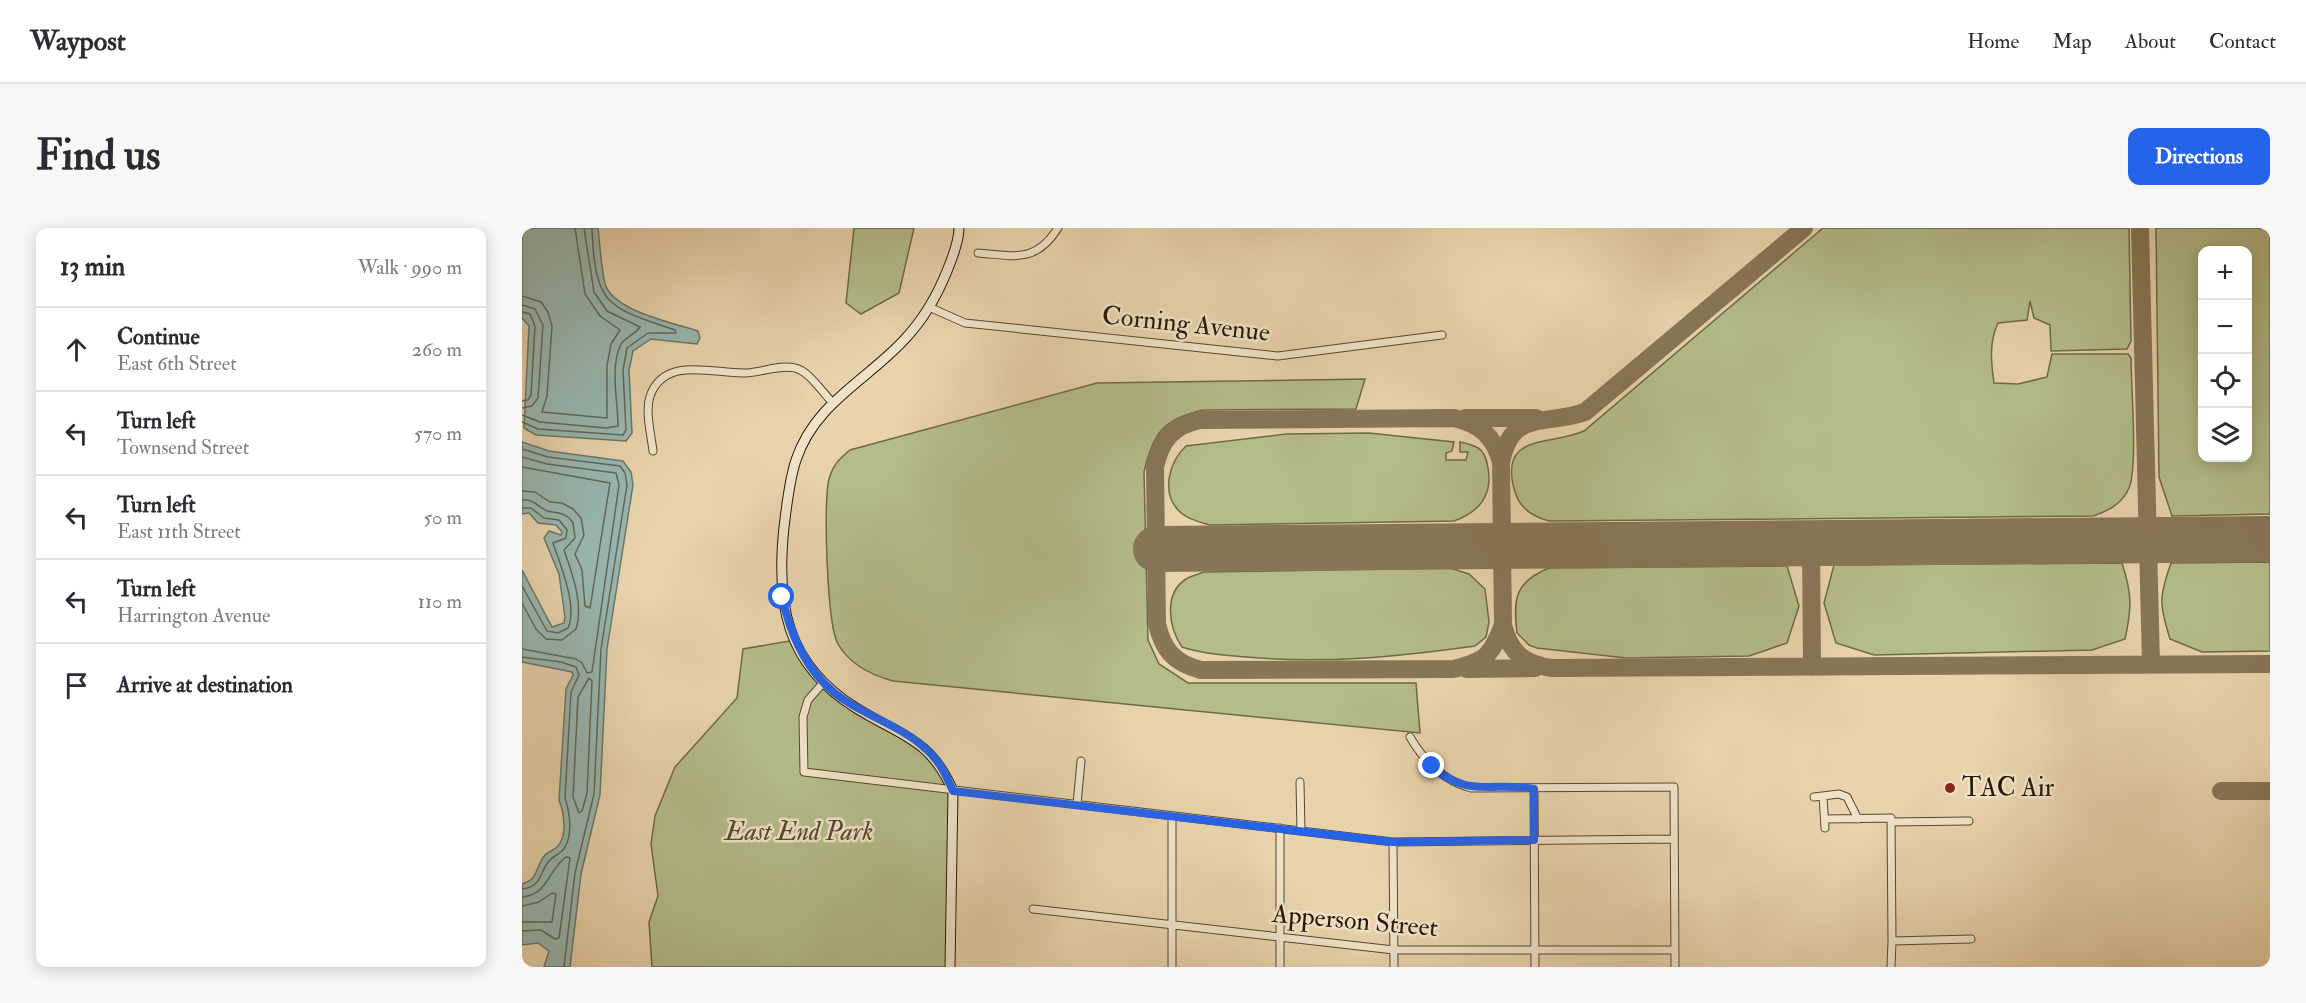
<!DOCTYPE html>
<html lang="en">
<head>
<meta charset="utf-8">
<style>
	body { margin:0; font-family:"IM FELL Double Pica",serif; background:#f7f7f7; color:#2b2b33 }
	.controls { position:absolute; right:18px; top:18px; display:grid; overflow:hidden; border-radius:12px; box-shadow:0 3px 15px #0003 }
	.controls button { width:54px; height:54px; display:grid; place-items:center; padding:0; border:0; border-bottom:2px solid #e1e1e2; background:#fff; color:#2b2b33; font:30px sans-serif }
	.stop { position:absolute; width:18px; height:18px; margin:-14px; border:4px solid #2563eb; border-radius:50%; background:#fff }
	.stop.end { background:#2563eb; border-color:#fff; box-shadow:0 2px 6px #0008 }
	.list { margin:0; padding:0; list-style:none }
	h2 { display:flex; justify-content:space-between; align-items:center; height:78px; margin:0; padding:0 24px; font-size:26px }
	h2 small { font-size:20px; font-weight:400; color:#7c7c81 }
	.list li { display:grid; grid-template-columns:39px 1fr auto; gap:18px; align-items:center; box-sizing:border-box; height:84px; padding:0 24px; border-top:2px solid #e1e1e2 }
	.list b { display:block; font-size:22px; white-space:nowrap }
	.list p { margin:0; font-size:20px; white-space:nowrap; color:#7c7c81 }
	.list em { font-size:20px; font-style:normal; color:#7c7c81 }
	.icon { flex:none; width:33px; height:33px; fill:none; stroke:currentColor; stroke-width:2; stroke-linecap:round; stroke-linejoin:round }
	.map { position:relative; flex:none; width:1748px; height:739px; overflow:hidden; border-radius:12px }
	header { display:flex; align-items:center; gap:36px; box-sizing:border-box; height:84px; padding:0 30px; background:#fff; border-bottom:2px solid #e1e1e2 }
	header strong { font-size:28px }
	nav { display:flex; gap:33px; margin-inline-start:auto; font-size:21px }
	.intro { display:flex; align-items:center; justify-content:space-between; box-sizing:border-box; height:144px; padding:0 36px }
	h1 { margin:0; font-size:42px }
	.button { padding:15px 27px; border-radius:12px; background:#2563eb; color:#fff; font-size:21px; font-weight:700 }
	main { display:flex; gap:36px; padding:0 36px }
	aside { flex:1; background:#fff; border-radius:12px; box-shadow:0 3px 15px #0003 }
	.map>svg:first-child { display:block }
	.green { fill:#b4bc8a; stroke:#6e6a46; stroke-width:1.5; fill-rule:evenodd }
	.water { fill:#98b7b0; stroke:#6c776a; stroke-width:1.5 }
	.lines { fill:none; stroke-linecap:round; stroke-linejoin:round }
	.shore { stroke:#606859; stroke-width:1.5 }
	.taxiway { stroke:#887657; stroke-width:18 }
	.runway { stroke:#887657; stroke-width:46 }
	.street-casing { stroke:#59472c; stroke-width:9 }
	.secondary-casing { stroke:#291802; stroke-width:11 }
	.street { stroke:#f0e2c9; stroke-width:7 }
	.secondary { stroke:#f0e2c9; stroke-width:9 }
	.route { stroke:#2563eb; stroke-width:8 }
	.poi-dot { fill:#8f2418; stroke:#f0e2c9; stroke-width:2 }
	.labels { text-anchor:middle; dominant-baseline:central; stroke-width:5; stroke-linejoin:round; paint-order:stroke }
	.street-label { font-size:26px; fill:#291802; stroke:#f0e2c9 }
	.poi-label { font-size:26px; fill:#291802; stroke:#f0e2c9; text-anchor:start }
	.park-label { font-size:26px; font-style:italic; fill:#53492b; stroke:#f0e2c9 }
</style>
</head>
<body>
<header>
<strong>Waypost</strong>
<nav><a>Home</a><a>Map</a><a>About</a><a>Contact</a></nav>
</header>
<div class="intro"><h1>Find us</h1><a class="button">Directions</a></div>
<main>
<aside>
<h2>13 min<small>Walk · 990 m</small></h2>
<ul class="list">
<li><svg class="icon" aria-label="ahead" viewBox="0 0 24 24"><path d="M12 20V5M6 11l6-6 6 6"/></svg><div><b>Continue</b><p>East 6th Street</p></div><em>260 m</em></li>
<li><svg class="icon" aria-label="left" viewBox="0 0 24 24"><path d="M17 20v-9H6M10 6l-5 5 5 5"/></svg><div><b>Turn left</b><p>Townsend Street</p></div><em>570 m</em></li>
<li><svg class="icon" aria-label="left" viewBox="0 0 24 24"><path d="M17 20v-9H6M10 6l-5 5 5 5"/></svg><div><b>Turn left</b><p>East 11th Street</p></div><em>50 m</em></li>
<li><svg class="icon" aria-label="left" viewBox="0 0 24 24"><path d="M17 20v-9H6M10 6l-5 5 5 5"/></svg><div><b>Turn left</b><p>Harrington Avenue</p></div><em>110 m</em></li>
<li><svg class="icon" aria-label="arrive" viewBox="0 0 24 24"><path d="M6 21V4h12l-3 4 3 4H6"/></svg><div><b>Arrive at destination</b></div></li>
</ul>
</aside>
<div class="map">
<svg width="1748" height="739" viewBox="0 0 1748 739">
	<rect width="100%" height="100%" fill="#e8d3ac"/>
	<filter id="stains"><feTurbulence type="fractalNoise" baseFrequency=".00333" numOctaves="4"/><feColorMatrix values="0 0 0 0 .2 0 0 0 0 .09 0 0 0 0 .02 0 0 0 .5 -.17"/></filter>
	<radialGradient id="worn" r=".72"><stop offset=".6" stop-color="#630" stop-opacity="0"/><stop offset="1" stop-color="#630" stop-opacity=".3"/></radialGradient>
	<!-- green -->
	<path class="green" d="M332 0H392L377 65 339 86 324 75Z
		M1301 0H1607L1609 113 1605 121 1529 123 1528 97 1512 90 1508 73 1505 92 1476 95C1467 114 1469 134 1472 155L1496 156 1525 149 1530 126H1606L1609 130C1609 158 1616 239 1607 260 1600 276 1586 283 1571 288L1027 293C1012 289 998 281 993 264 975 204 1029 218 1062 203Z
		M1634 0H1748V286L1650 288 1637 249ZM1680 22H1726V230H1680Z
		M843 151 834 181 681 182C641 191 631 205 622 244L626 412 637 436 666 455H894L898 505 371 453C349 447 328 437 316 416 305 397 301 273 307 251 311 237 317 231 328 222L575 155Z
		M847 205 932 214 930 223 924 225V232H944L946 224H938V214C943 215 951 217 956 220 963 224 965 233 966 240 971 268 957 284 932 293L688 297C678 294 665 291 657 283 638 264 648 233 664 218L764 206Z
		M1748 334V423L1680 424 1648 411C1637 376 1637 369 1649 335Z
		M1600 335C1610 366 1610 379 1603 411L1570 422 1352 427 1314 415 1302 375 1312 337Z
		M1265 338 1277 378 1265 415 1227 428 1104 430 1015 420 1007 417 995 405C991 370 993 354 1027 340Z
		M928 340 947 346 963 361 967 394 964 409 953 418C873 429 804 436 724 429 702 427 681 426 660 419 647 400 641 366 664 351 669 348 677 346 682 344Z
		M273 412 301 455 403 519 431 563 428 739H130L127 694 136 668 129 616 133 588 153 539 215 470 221 421Z"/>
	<!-- water -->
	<path class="water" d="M0 0H76C78 18 79 38 83 56 91 83 152 95 176 103L178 110 175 116 129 111 111 123 107 142 110 205 104 213 14 207 2 200 7 98 0 90Z
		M0 214 27 223 101 233 109 244 111 257 85 421 78 567 59 646 48 739H22L27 723 16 715 0 717V656C17 651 13 639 23 627 26 624 32 622 35 619 46 608 42 585 37 572L44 461 51 447 50 444 0 434V342L30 399 42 395 43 389 37 346 22 310 27 303 39 307 40 304 34 297 16 295 7 285 0 286Z"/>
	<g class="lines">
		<!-- shore -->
		<path class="shore" d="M0 68 19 74 26 84 30 98 25 168 20 184 85 190V138L89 116 98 102 78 88 63 66 53 0
			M0 77 13 81 21 97 16 170 10 178 0 180
			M0 84 8 86 13 98 9 167 6 172 0 173
			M0 187 18 194 84 200 96 198C96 173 88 142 98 118 102 109 113 107 118 99L85 83 72 64 62 0
			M0 194 16 201 101 207 104 202 101 142 105 120 126 105H154L153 102C84 79 73 77 70 0
			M0 221 26 229 98 238 103 245 105 257 79 421 72 566 53 645 42 739
			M0 229 25 236 94 245 97 257 70 444 65 445 60 435 54 431 0 421
			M0 239 88 255 68 380 63 378 60 342 53 326 62 307 59 290 51 281 40 275 28 274 13 264 0 263
			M0 272C14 271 15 280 26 283 37 286 44 284 51 295L53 310 42 322C50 345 62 377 54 401L40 412 24 411 14 401 0 375
			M0 280H9L22 290 37 292 45 302 44 310 31 315C38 336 56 378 46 400L36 405 25 403 0 358
			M0 429 39 434 54 439 57 447 49 464 43 570C48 585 51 607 42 621 38 626 31 628 27 633 17 645 20 659 0 661
			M67 450 70 453 65 565 60 583 57 585 51 569 56 469Z
			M0 669C26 667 26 642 44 629L48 630 37 710 33 711 19 702 0 703
			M0 678 17 674 30 665 34 666 30 694H0"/>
		<!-- taxiway -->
		<path class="taxiway" d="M1282 0 1063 184C1023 198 989 181 979 235L981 397C988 425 1002 436 1030 440L1748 436
			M1618 0 1629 436
			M943 190H1014
			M979 234C972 208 958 196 932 190L678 192C650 198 639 212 633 239L635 396C641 422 652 435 679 442L931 441C963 434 969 428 981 397
			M1289 314 1290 439
			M945 441 1013 440
			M1699 563H1748"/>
		<!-- runway -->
		<path class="runway" d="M634 321 1748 311"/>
		<defs>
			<path id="street" d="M456 25C493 28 514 35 536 0
				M407 79 443 95 756 128 920 107
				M131 223C129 206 123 184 128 168 143 127 192 146 223 145 238 145 258 136 273 140 287 143 300 164 310 174
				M301 455 286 472 281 489 282 544 871 614 1152 611
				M888 509C902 533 922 553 949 560L1152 559 1153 739
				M778 554 779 603
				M1012 561 1013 739
				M1292 569 1317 566 1325 569 1336 591
				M1301 569 1303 600
				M555 576 559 533
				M1304 591 1369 590 1370 713
				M1369 594 1447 593
				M758 600V739
				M871 614 872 739
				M511 681 872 722H1153
				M650 739V588
				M1369 739 1370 713 1449 711"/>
			<path id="secondary" d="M428 739 431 563C408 510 379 508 334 480 263 436 254 375 262 299 265 276 267 253 274 232 293 175 344 153 382 112 400 93 415 68 425 43 430 31 437 14 437 0"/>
		</defs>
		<!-- street casing -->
		<use href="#street" class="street-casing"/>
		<!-- secondary casing -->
		<use href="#secondary" class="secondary-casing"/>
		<!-- street -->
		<use href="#street" class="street"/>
		<!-- secondary -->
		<use href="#secondary" class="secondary"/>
	</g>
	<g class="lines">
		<!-- route -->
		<path class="route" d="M260 369C267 400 278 430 301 454 329 485 374 493 404 521 417 532 424 547 431 563L871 614 1012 612V561C972 553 945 571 910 538"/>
	</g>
	<!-- markers -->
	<circle class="poi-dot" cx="1428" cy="560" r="6"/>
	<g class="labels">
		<!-- street labels -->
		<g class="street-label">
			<text transform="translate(664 96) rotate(6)">Corning Avenue</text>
			<text transform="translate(833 693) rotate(5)">Apperson Street</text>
		</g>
		<!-- poi labels -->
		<g class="poi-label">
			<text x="1440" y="560">TAC Air</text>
		</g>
		<!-- park labels -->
		<g class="park-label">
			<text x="277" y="604">East End Park</text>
		</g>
	</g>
	<rect width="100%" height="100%" filter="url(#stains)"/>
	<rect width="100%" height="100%" fill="url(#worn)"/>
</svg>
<div class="controls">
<button>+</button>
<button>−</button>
<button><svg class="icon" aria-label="locate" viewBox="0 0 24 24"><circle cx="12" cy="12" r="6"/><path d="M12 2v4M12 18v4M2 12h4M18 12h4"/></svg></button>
<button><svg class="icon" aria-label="layers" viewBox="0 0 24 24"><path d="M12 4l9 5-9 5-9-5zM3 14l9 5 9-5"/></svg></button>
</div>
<div class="stop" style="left:260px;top:369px"></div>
<div class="stop end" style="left:910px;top:538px"></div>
</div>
</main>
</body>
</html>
